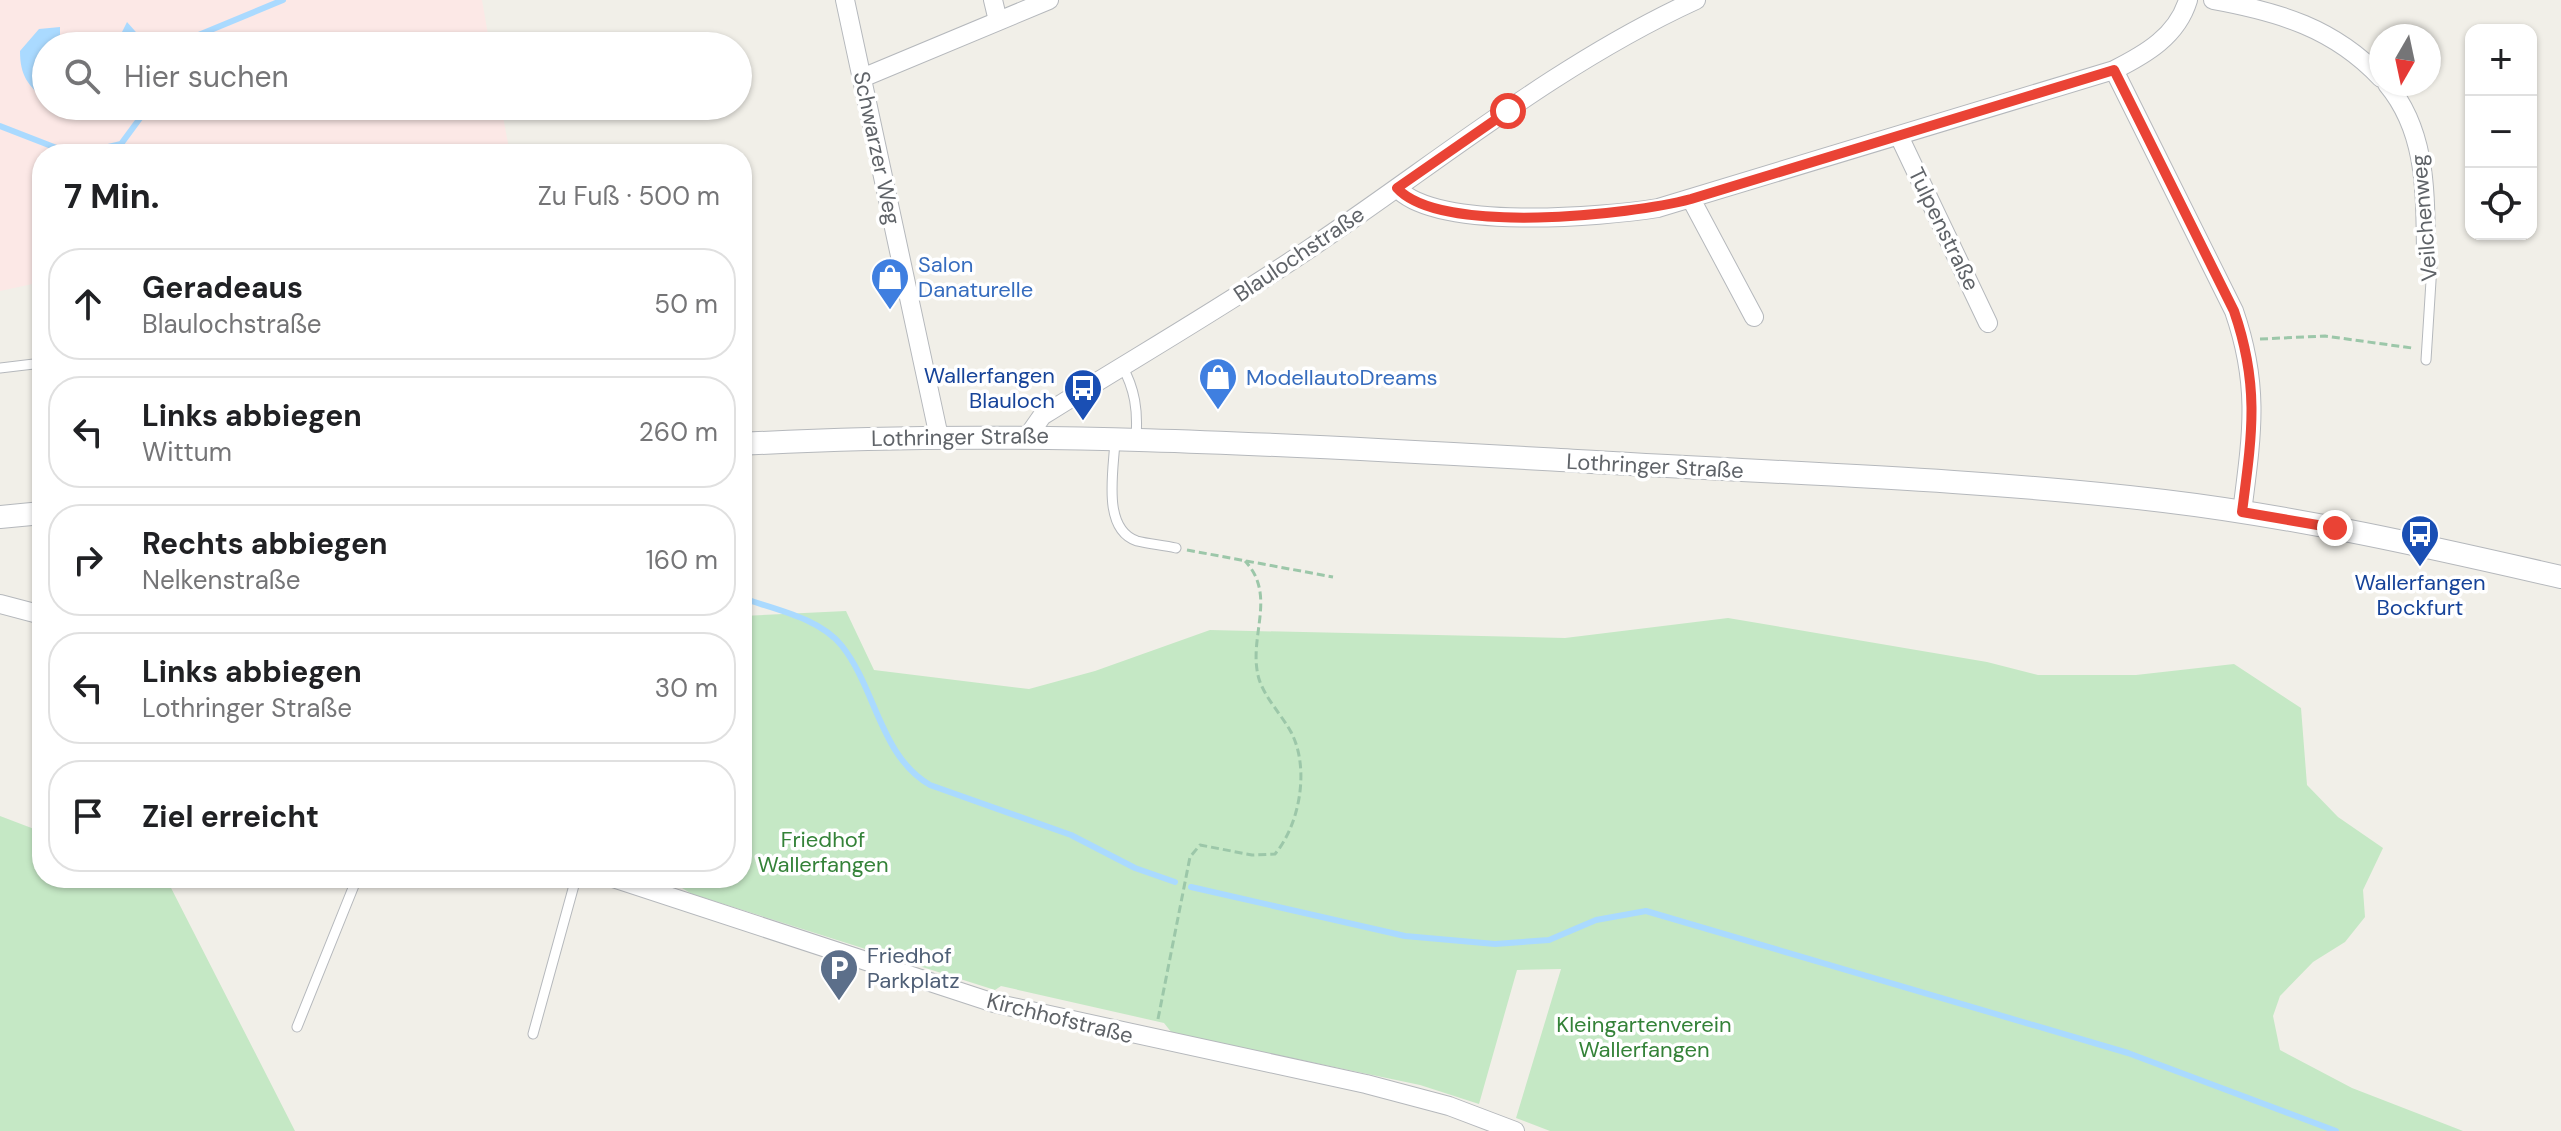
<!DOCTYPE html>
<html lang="de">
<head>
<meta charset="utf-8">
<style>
	body { margin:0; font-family:"DM Sans",sans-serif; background:#f6f6f6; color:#202124 }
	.controls { position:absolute; right:24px; top:24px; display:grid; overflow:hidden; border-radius:16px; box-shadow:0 2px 6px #0004 }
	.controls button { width:72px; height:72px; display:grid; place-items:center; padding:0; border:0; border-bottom:2px solid #e0e0e0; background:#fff; color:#202124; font:40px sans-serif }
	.compass { position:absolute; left:2369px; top:24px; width:72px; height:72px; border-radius:50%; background:#fff; box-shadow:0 2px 6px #0004; rotate:189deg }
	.stop { position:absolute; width:24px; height:24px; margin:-18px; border:6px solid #ea4335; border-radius:50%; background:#fff }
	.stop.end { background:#ea4335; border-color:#fff; box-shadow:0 2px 8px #0008 }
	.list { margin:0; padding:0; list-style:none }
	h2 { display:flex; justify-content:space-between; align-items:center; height:104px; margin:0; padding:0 32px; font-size:34px }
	h2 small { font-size:26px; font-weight:400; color:#757577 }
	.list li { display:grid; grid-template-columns:52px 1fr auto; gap:24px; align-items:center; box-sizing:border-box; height:112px; margin:0 16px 16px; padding:0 16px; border:2px solid #e0e0e0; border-radius:32px }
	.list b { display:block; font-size:30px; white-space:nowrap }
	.list p { margin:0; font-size:26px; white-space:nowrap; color:#757577 }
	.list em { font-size:26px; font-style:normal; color:#757577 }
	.icon { flex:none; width:44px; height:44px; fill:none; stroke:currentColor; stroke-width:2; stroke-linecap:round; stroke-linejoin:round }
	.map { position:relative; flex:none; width:2561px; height:1131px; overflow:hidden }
	.search { position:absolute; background:#fff; box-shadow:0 2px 6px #0004; left:32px; top:32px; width:720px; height:88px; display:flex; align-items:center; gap:20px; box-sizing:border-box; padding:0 28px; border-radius:44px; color:#757577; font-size:30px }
	.panel { position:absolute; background:#fff; box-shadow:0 2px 6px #0004; left:32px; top:144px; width:720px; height:744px; border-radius:32px }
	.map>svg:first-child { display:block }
	.medical { fill:#fce8e6 }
	.green { fill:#c5e8c5 }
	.water { fill:#aadaff }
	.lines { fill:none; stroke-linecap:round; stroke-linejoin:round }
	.stream { stroke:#aadaff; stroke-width:6 }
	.service-casing { stroke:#b5b8bc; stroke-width:11 }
	.minor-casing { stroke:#b5b8bc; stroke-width:20 }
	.tertiary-casing { stroke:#b5b8bc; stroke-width:24 }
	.path { stroke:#9cc7a9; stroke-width:3; stroke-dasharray:8 4; stroke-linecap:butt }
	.service { stroke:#fff; stroke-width:9 }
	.minor { stroke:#fff; stroke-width:18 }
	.tertiary { stroke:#fff; stroke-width:22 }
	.route { stroke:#ea4335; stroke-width:10 }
	.labels { text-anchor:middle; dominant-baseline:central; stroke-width:7; stroke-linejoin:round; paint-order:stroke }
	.street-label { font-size:22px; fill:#5f6368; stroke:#fff }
	.shop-label { font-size:22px; fill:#366cbe; stroke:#fff; text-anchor:start }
	.transit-label { font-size:22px; fill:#164399; stroke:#fff; text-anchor:end }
	.park-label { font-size:22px; fill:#348238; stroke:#fff }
	.service-label { font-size:22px; fill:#4e5e75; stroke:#fff; text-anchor:start }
</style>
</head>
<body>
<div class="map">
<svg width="2561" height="1131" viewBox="0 0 2561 1131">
	<rect width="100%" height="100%" fill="#f1efe8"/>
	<!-- medical -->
	<path class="medical" d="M0 0H482L490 46H46V106H501L510 154H42V282L0 291Z"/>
	<!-- green -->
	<path class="green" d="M846 611 874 670 1029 689 1095 671 1210 630 1565 638 1728 618 1987 662 2038 675H2136L2234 664 2301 708 2307 785 2338 817 2383 848 2363 890 2365 917 2345 942 2313 962 2280 996 2273 1016 2280 1050 2352 1088 2463 1131H1550L1516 1118 1561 969 1517 970 1479 1104 1420 1085 1172 1033 1164 1023 1001 986 995 990 692 894 682 888 680 878H742V616Z
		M0 816 42 832V878L167 880 295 1131H0Z"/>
	<!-- water -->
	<path class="water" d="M127 22 143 40V46H115Z
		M60 27V46H46V101C28 85 20 76 20 51L39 29Z
		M52 106H129C108 125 74 124 52 106Z"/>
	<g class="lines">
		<!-- stream -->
		<path class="stream" d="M172 46 283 0
			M0 126 72 154
			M79 154 121 144 149 106
			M742 598C774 609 820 618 842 646 876 689 880 756 930 785L1071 835 1135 868 1175 882
			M1191 887 1405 936 1495 944 1549 940 1596 920 1646 911 2128 1053 2336 1131"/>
		<defs>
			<path id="service" d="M2426 251 2432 265 2426 360
				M1122 366C1135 389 1138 411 1136 437
				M0 368 42 363
				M1115 440C1114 469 1101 529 1137 541 1149 544 1163 545 1176 548
				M297 1027 357 878
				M533 1034 576 878"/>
			<path id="minor" d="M845 0 939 437
				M993 0 998 21
				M2213 0C2279 12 2334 28 2381 78
				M2114 70 2234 311C2260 386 2252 434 2242 512
				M862 78 1049 0
				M2387 84C2427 132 2425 192 2426 251
				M1899 136 1988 323
				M1397 188C1436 231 1602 217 1658 208L2114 70C2146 54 2177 36 2188 0
				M1691 199 1754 317
				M1028 436 1042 416C1131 360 1222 308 1309 249 1436 164 1556 64 1696 0
				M0 604 42 615
				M613 878 994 1003 1366 1084 1449 1106 1515 1131"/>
			<path id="tertiary" d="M742 444C1021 428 1299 445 1577 461 1773 473 1970 478 2164 501 2298 517 2430 547 2561 577
				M0 517 42 513"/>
		</defs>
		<!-- service casing -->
		<use href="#service" class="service-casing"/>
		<!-- minor casing -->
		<use href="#minor" class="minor-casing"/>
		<!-- tertiary casing -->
		<use href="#tertiary" class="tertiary-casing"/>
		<!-- path -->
		<path class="path" d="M2260 339 2325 336 2412 348
			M1187 550 1333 577
			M1158 1019 1190 857 1200 845 1252 855 1275 854C1300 824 1310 768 1291 732 1281 714 1265 698 1259 679 1247 638 1278 596 1245 561"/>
		<!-- service -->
		<use href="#service" class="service"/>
		<!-- minor -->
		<use href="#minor" class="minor"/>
		<!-- tertiary -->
		<use href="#tertiary" class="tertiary"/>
	</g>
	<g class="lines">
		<!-- route -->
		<path class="route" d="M1508 111 1397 188C1440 236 1631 215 1691 199L2114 70 2234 311C2260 386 2252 435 2242 512L2335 528"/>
	</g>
	<!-- icons -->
	<defs>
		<symbol id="shop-pin" viewBox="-11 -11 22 30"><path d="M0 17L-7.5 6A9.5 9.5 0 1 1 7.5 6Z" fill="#3f7fe0" stroke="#fff"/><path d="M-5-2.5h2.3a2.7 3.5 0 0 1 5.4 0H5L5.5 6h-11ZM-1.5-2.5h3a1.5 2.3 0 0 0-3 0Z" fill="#fff"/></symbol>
		<symbol id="bus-pin" viewBox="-11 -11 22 30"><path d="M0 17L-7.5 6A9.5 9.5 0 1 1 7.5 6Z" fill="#1a4fb4" stroke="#fff"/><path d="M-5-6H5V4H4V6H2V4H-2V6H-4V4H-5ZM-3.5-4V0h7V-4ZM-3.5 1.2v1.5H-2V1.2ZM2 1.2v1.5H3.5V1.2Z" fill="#fff"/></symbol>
		<symbol id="parking-pin" viewBox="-11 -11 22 30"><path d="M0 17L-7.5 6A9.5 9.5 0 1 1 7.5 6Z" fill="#5c6f8a" stroke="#fff"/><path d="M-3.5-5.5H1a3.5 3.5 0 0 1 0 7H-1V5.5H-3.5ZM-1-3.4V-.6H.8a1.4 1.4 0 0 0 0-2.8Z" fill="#fff"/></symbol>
	</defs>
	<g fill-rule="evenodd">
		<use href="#shop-pin" x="868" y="255" width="44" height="60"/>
		<use href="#shop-pin" x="1196" y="355" width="44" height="60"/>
		<use href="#bus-pin" x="1061" y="366" width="44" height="60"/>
		<use href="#bus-pin" x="2398" y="512" width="44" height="60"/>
		<use href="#parking-pin" x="817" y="946" width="44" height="60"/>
	</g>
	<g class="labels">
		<!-- street labels -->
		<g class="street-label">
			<text transform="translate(877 148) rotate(78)">Schwarzer Weg</text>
			<text transform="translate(2424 218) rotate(-95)">Veilchenweg</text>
			<text transform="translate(1944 229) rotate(64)">Tulpenstraße</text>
			<text transform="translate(1299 254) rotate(-34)">Blaulochstraße</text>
			<text transform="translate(960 437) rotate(-1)">Lothringer Straße</text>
			<text transform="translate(1655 466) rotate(3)">Lothringer Straße</text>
			<text transform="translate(1060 1018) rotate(14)">Kirchhofstraße</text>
		</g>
		<!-- shop labels -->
		<g class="shop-label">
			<text x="918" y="264">Salon<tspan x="918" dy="25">Danaturelle</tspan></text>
			<text x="1246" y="377">ModellautoDreams</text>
		</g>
		<!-- transit labels -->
		<g class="transit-label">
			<text x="1055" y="375">Wallerfangen<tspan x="1055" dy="25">Blauloch</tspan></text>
			<text x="2420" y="582" text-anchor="middle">Wallerfangen<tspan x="2420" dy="25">Bockfurt</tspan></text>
		</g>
		<!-- park labels -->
		<g class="park-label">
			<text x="823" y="839">Friedhof<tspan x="823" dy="25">Wallerfangen</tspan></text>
			<text x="1644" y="1024">Kleingartenverein<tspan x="1644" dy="25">Wallerfangen</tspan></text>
		</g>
		<!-- service labels -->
		<g class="service-label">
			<text x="867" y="955">Friedhof<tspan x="867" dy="25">Parkplatz</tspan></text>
		</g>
	</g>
</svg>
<div class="controls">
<button>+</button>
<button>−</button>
<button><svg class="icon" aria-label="locate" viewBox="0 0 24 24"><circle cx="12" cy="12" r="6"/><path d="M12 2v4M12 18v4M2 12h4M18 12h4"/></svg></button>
</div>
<svg class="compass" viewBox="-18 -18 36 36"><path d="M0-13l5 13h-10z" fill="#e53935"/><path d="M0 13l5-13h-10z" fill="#757577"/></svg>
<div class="stop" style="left:1508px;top:111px"></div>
<div class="stop end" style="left:2335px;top:528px"></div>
<div class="search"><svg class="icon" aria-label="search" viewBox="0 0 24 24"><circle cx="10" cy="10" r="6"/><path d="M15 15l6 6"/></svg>Hier suchen</div>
<section class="panel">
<h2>7 Min.<small>Zu Fuß · 500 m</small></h2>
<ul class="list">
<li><svg class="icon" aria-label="ahead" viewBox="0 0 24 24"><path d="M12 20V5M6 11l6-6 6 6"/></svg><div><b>Geradeaus</b><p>Blaulochstraße</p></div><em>50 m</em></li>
<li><svg class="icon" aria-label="left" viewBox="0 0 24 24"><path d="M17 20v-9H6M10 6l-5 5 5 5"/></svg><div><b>Links abbiegen</b><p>Wittum</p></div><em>260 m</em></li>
<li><svg class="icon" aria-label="right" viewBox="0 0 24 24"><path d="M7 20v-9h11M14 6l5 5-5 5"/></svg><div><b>Rechts abbiegen</b><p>Nelkenstraße</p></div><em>160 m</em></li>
<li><svg class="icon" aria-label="left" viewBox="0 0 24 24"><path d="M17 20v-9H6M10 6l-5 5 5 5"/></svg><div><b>Links abbiegen</b><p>Lothringer Straße</p></div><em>30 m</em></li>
<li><svg class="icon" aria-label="arrive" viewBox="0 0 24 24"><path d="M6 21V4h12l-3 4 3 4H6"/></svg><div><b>Ziel erreicht</b></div></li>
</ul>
</section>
</div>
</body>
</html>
